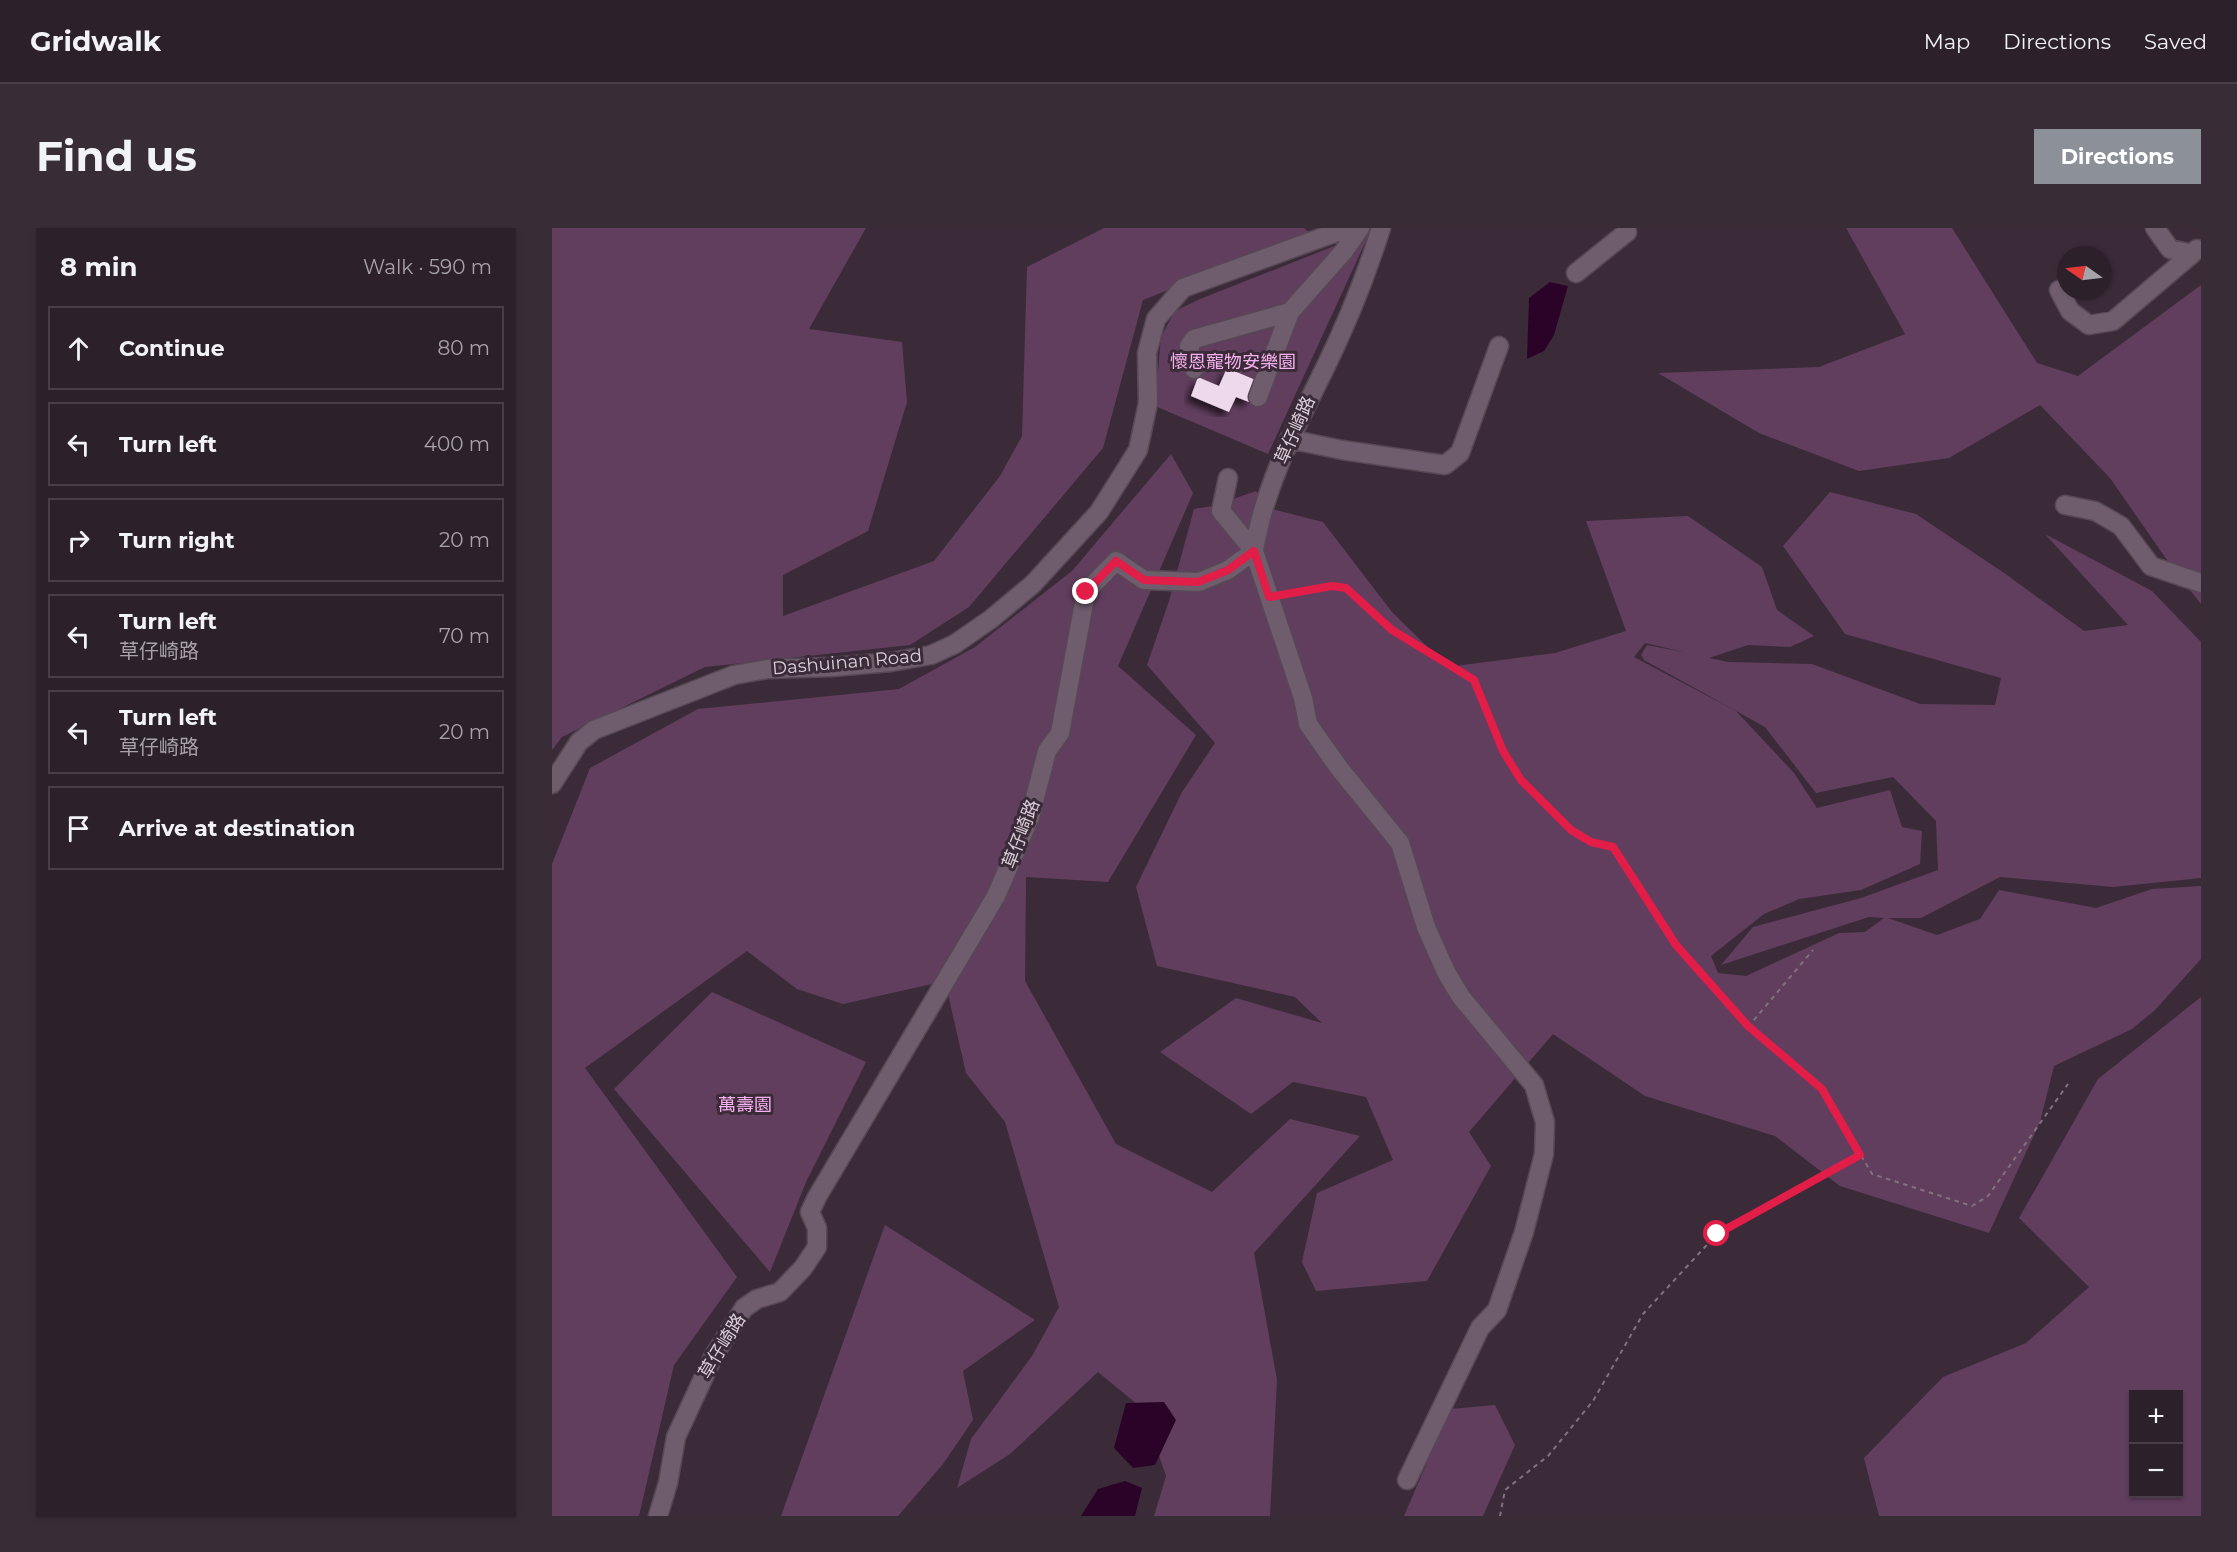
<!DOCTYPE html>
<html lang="en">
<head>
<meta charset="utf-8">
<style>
	body { margin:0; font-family:Montserrat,"Noto Sans TC",sans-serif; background:#382d37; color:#f1f3f6 }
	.controls { position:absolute; right:18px; bottom:18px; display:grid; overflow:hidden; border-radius:0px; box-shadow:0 2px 4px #0004 }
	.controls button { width:54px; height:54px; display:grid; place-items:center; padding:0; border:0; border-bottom:2px solid #483e47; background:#2c202b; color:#f1f3f6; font:30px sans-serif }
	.compass { position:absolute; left:1505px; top:18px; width:54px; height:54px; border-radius:50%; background:#2c202b; box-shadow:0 2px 4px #0004; rotate:284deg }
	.stop { position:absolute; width:18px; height:18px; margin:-14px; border:4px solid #e11d48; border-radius:50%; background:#fff }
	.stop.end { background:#e11d48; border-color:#fff; box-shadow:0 2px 6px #0008 }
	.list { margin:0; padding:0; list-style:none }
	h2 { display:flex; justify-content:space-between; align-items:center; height:78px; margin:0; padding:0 24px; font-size:26px }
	h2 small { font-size:20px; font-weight:400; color:#a6a3a9 }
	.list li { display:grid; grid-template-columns:39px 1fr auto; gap:18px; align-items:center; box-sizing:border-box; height:84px; margin:0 12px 12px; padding:0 12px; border:2px solid #483e47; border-radius:0px }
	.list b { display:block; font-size:22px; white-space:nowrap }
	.list p { margin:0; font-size:20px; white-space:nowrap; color:#a6a3a9 }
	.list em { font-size:20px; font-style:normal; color:#a6a3a9 }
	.icon { flex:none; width:33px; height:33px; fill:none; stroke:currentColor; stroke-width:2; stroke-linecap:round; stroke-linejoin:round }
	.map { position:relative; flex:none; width:1649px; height:1288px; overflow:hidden; border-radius:0px }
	header { display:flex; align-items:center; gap:36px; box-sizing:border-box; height:84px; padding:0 30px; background:#2c202b; border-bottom:2px solid #483e47 }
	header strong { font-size:28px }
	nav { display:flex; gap:33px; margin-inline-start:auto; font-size:21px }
	.intro { display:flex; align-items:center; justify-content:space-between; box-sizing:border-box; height:144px; padding:0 36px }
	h1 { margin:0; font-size:42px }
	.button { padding:15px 27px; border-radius:0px; background:#8c9099; color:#fff; font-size:21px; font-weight:700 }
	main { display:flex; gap:36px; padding:0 36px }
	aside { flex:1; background:#2c202b; border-radius:0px; box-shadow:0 2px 4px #0004 }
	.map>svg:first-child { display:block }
	.green { fill:#613e5e; fill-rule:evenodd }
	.water { fill:#2b0329 }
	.building { fill:#eed8eb; filter:url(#shadow) }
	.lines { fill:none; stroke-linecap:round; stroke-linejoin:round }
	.minor-casing { stroke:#564854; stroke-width:21 }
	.path { stroke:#80727e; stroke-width:2; stroke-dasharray:4.5 4.5; stroke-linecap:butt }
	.minor { stroke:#6f5c6d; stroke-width:18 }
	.route { stroke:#e11d48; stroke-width:8 }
	.labels { text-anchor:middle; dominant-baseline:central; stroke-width:6; stroke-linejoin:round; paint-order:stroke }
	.park-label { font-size:18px; fill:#f8b2f1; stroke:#3b2b39 }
	.street-label { font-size:18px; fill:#dacfd8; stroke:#3b2b39 }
</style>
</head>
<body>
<header>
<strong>Gridwalk</strong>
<nav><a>Map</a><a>Directions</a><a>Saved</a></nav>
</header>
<div class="intro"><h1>Find us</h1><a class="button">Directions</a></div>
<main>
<aside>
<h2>8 min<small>Walk · 590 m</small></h2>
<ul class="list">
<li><svg class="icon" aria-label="ahead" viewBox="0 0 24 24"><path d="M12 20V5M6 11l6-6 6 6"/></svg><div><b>Continue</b></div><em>80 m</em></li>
<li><svg class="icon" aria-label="left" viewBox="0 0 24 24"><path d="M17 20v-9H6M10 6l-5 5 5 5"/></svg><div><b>Turn left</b></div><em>400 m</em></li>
<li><svg class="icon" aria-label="right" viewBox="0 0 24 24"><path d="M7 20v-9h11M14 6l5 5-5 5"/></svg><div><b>Turn right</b></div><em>20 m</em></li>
<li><svg class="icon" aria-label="left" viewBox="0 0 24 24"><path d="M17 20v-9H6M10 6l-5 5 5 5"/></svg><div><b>Turn left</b><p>草仔崎路</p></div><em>70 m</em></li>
<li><svg class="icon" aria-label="left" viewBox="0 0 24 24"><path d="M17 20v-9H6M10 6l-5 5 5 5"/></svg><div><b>Turn left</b><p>草仔崎路</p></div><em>20 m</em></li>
<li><svg class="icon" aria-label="arrive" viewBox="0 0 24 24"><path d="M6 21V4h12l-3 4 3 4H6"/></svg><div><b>Arrive at destination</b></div></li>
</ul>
</aside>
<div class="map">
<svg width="1649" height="1288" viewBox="0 0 1649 1288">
	<defs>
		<filter id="shadow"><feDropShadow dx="-5.5" dy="5.5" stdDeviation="3" flood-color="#0009"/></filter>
	</defs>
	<rect width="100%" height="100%" fill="#3b2b39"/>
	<!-- green -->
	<path class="green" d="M0 0H314L257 101 350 114 355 174 316 303 231 347V388L382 333 448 248 470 208 475 39 552 0H752L759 6 591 72 551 220 417 379 358 417 153 439 10 509 0 522Z
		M1294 0H1400L1485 135 1526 148 1649 57V376L1622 342 1558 250 1488 177 1397 230 1307 243 1207 205 1106 145 1267 139 1353 106Z
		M818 4 716 226 603 178 609 109 623 83 648 71Z
		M619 226 641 265 566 438 644 507 556 654 474 649 473 753 564 916 660 964 738 891 808 908 702 1025 725 1152 718 1288H602L614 1248 591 1181 546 1144 458 1226 405 1260 419 1211 480 1128 507 1079 453 894 414 845 393 753 291 776 245 761 195 723 33 840 185 1049 122 1137 87 1288H0V636L38 540 146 481 347 461 423 419 520 343Z
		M704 263 720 281 771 294 840 384 896 439 1003 425 1074 403 1034 293 1136 288 1210 339 1225 382 1262 408 1238 419 1196 417 1157 430 1176 434 1260 436 1368 476 1443 477 1449 450 1293 406 1231 318 1278 264 1364 286 1455 347 1532 403 1576 397 1493 306 1600 363 1649 414V650L1561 659 1448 649 1369 690H1336L1385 707 1428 691 1447 662 1544 680 1600 661 1649 658V731L1603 782 1580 801 1502 838 1488 894 1437 1005 1288 958 1223 908 1093 868 1001 806 917 904 939 938 875 1053 764 1063 750 1034 765 965 841 932 814 869 741 854 699 886 608 824 684 770 770 795 743 769 605 738 584 659 630 564 663 515 595 437 617 373 642 281 661 278ZM1093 415 1136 425 1095 417 1089 427 1092 432 1213 499 1264 565 1341 549 1384 593 1386 642 1309 670 1201 699 1169 737 1317 689 1332 690 1313 704 1287 705 1194 748 1166 745 1159 728 1212 686 1247 671 1309 662 1368 636 1370 603 1350 599 1338 562 1265 580 1242 545 1184 483 1082 429Z
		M160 764 314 834 254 954 218 1044 62 861Z
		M1649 769V1288H1327L1312 1230 1391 1149 1474 1115 1537 1059 1467 990 1546 851ZM1582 1166H1626V1266H1582Z
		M333 997 483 1092 411 1143 421 1192 391 1236 346 1288H229Z
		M943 1177 963 1217 931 1288H852L898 1181Z"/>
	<!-- water -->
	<path class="water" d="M998 54 1016 58 1002 107 992 123 975 131 977 70Z
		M612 1174 624 1192 603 1237 581 1240 562 1220 574 1175Z
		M573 1253 590 1260 583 1288H529L546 1261Z"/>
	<!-- building -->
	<path class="building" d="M675 140 706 153 697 174 684 169 677 184 639 168 646 149 667 158Z"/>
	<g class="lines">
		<defs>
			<path id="minor" d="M1603 0 1618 21 1640 26 1645 21
				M1024 45 1075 4 1074 0
				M1507 62 1518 83 1537 97 1561 93 1640 26
				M642 141 637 118 642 111 738 84
				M706 169 738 84 792 23 808 0
				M737 211 790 222 893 237 908 225 947 118
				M676 250 669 283 702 323 751 470 756 496 787 540 848 615 874 699 894 744 909 769 982 857 993 894 992 926 972 1004 945 1082 928 1100 855 1252
				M1513 277 1543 283 1569 298 1599 338 1649 355
				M0 556 27 514 42 502 182 447 216 441 280 439 339 434 379 427 403 416 439 391 481 356 547 284 586 222 596 175 595 125 604 91 631 60 796 0
				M106 1288 116 1255 124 1209 161 1129 192 1080 205 1071 228 1064 251 1040 265 1019V1000L258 984 265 969 444 668 478 589 495 523 508 505 534 364 564 333 592 352 647 354 676 342 702 323C712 258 744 199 773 140 795 95 814 48 829 0"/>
		</defs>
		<!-- minor casing -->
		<use href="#minor" class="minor-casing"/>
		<!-- path -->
		<path class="path" d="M734 366 780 358 794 360 840 402 922 452 951 523 969 552 1019 602 1039 614 1061 619 1124 717 1196 799 1270 861 1320 946 1420 978 1436 968 1516 856
			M1196 799 1261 722
			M948 1288 953 1262 996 1228 1041 1173 1091 1086 1165 1006 1308 927"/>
		<!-- minor -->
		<use href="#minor" class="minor"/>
	</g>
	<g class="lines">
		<!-- route -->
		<path class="route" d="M534 364 564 333 592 352 646 354 676 342 702 323 717 369 780 358 794 360 840 402 922 452 951 523 969 552 1019 602 1039 614 1061 619 1124 717 1196 798 1270 861 1308 927 1165 1006"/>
	</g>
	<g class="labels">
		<!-- park labels -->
		<g class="park-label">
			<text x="681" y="134">懷恩寵物安樂園</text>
			<text x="193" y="877">萬壽園</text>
		</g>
		<!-- street labels -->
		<g class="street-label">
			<text transform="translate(743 202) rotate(-66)">草仔崎路</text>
			<text transform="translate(295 434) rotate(-5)">Dashuinan Road</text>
			<text transform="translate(469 606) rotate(-69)">草仔崎路</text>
			<text transform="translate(170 1118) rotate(-59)">草仔崎路</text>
		</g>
	</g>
</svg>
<div class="controls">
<button>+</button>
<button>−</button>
</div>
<svg class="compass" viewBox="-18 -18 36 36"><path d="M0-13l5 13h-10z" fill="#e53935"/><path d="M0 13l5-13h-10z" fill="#a6a3a9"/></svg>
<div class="stop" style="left:1165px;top:1006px"></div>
<div class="stop end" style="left:534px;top:364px"></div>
</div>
</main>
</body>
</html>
